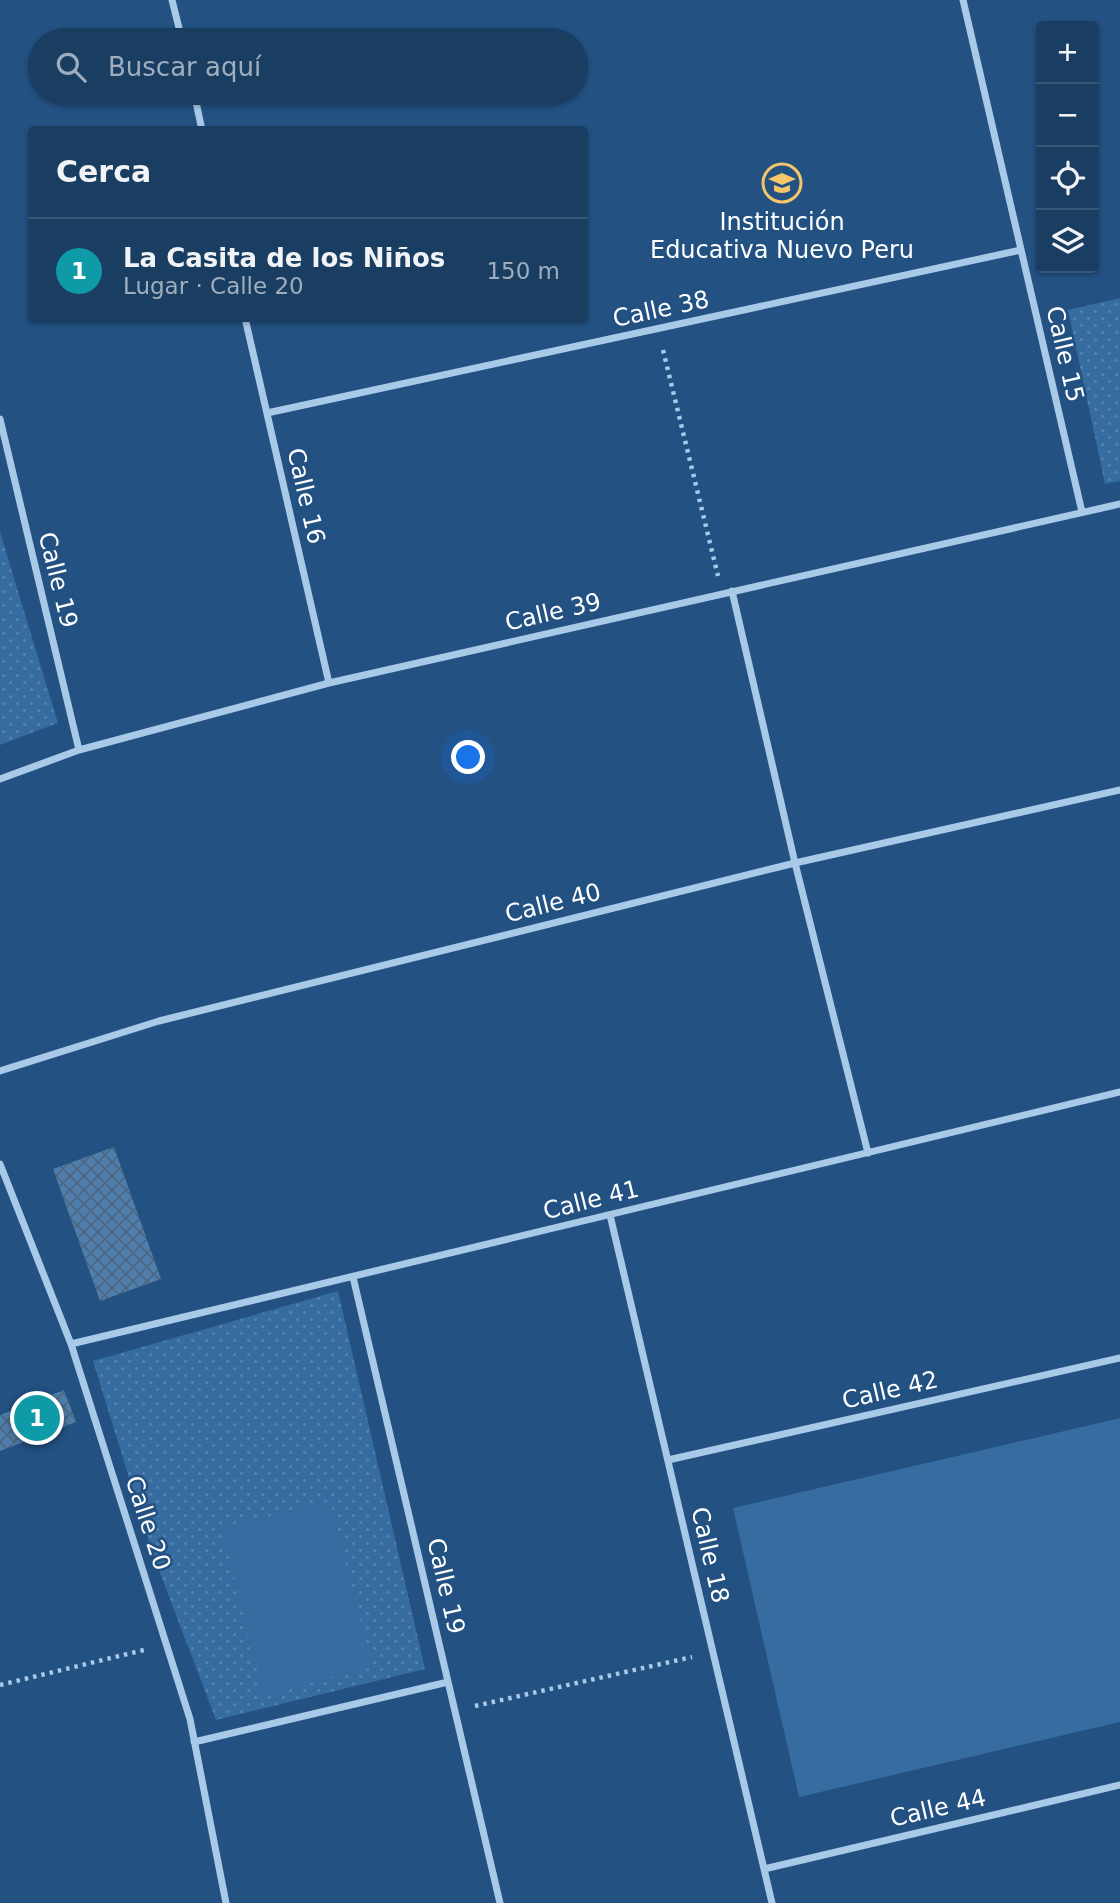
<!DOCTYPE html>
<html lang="es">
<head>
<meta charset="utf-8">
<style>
	body { margin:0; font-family:"DejaVu Sans",sans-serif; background:#27486b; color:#f1f3f6 }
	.controls { position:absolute; right:21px; top:21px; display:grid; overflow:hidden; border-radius:7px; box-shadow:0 2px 5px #0004 }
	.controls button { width:63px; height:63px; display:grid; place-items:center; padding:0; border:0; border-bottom:2px solid #385677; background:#1a3d62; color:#f1f3f6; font:35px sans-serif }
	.you { position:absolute; left:469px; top:758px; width:24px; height:24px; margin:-18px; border:5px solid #fff; border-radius:50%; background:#1a73e8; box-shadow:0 0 0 10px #1a73e833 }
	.badge { display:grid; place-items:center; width:46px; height:46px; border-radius:50%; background:#f4c56b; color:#fff; font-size:23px; font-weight:700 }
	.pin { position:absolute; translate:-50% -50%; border:4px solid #fff; box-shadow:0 2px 7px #0006 }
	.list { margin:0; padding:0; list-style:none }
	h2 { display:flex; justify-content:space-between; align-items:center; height:91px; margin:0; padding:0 28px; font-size:30px }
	h2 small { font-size:23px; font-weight:400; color:#9faebe }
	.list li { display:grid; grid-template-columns:46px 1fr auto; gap:21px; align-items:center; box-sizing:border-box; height:105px; padding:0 28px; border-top:2px solid #385677 }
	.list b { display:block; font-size:26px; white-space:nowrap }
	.list p { margin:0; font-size:23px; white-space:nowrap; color:#9faebe }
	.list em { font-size:23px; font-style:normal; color:#9faebe }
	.icon { flex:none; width:38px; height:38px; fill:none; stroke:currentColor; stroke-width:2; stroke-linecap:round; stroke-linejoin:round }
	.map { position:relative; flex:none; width:1120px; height:1903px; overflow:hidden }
	.search { position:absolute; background:#1a3d62; box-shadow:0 2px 5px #0004; left:28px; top:28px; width:560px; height:77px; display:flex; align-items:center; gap:18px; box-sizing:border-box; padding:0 24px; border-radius:38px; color:#9faebe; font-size:26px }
	.panel { position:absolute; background:#1a3d62; box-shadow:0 2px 5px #0004; left:28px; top:126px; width:560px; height:196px; border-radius:7px }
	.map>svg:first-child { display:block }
	.grass { fill:url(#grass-dots) }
	.garden { fill:#366ca0 }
	.building { fill:url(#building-cross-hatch) }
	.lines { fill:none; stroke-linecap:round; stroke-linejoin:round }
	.path { stroke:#a9c9e8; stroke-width:4.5; stroke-dasharray:3.5 5; stroke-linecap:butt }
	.minor { stroke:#a9c9e8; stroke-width:7 }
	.labels { text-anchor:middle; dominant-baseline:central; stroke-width:5; stroke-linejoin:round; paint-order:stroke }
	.poi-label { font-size:24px; fill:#fff; stroke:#225182 }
	.street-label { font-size:24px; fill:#fff; stroke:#225182 }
</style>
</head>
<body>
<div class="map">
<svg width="1120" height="1903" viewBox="0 0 1120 1903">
	<defs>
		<pattern id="grass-dots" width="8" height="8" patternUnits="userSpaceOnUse" patternTransform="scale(1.75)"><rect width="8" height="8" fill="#366ca0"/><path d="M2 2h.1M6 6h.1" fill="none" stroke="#5482ae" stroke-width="1.8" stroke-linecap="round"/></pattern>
		<pattern id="building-cross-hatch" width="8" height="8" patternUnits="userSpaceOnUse" patternTransform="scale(1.75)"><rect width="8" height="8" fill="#4f7eac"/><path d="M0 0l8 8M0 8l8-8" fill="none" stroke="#4e6881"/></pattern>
	</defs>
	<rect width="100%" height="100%" fill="#225182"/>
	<!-- grass -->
	<path class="grass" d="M1120 298V481L1105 484 1068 310Z
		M0 532 58 723 0 745Z
		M338 1291 425 1669 216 1720 152 1552 93 1361Z"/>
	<!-- garden -->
	<path class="garden" d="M1120 1418V1722L799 1797 733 1508Z
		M330 1501 372 1667 263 1695 222 1528Z"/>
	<!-- building -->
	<path class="building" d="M114 1147 161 1279 100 1301 53 1169Z
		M64 1390 76 1422 0 1451V1415Z"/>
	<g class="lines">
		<!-- path -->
		<path class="path" d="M663 350 718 576
			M0 1685 148 1649
			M475 1706 692 1657"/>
		<!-- minor -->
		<path class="minor" d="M172 0 182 40
			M963 0 1082 512
			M194 93 202 130
			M245 318 329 683
			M267 413 1021 250
			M0 419 79 750
			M732 591 795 863 868 1153
			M0 779 79 750 329 683 1120 504
			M0 1071 159 1021 795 863 1120 790
			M0 1164 71 1344 190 1719 226 1903
			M610 1215 772 1903
			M353 1277 500 1903
			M71 1344 1120 1092
			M668 1460 1120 1358
			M194 1742 448 1682
			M764 1869 1120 1785"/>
	</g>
	<!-- icons -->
	<defs>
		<symbol id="school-ring" viewBox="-11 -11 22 22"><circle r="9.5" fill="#225182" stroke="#f4c56b" stroke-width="1.5"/><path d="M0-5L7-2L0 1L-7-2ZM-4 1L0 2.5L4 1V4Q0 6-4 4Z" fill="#f4c56b"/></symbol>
	</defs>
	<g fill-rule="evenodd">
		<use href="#school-ring" x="760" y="161" width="44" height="44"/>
	</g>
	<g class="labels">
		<!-- poi labels -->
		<g class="poi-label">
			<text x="782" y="222">Institución<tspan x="782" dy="28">Educativa Nuevo Peru</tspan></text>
		</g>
		<!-- street labels -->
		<g class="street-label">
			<text transform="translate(661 309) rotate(-12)">Calle 38</text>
			<text transform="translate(1065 354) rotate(77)">Calle 15</text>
			<text transform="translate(306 496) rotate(77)">Calle 16</text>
			<text transform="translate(58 580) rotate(76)">Calle 19</text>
			<text transform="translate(553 612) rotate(-13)">Calle 39</text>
			<text transform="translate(553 903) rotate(-14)">Calle 40</text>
			<text transform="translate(591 1200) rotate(-14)">Calle 41</text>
			<text transform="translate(890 1390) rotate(-13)">Calle 42</text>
			<text transform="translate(148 1523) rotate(72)">Calle 20</text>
			<text transform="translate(710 1555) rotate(77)">Calle 18</text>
			<text transform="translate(446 1586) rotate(77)">Calle 19</text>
			<text transform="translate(938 1808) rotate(-13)">Calle 44</text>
		</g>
	</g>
</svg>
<div class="controls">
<button>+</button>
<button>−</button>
<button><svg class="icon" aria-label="locate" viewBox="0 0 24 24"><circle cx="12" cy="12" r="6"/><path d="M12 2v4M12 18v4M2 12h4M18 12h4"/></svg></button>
<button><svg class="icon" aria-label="layers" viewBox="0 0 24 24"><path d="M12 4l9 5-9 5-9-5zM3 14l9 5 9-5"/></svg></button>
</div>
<div class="you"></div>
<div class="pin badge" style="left:37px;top:1418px;background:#0f9aa8">1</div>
<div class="search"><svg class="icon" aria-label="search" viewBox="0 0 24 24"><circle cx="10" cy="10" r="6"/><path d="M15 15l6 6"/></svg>Buscar aquí</div>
<section class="panel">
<h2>Cerca<small></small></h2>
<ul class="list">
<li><span class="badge" style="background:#0f9aa8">1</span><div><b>La Casita de los Niños</b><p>Lugar · Calle 20</p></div><em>150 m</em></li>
</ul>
</section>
</div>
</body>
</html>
